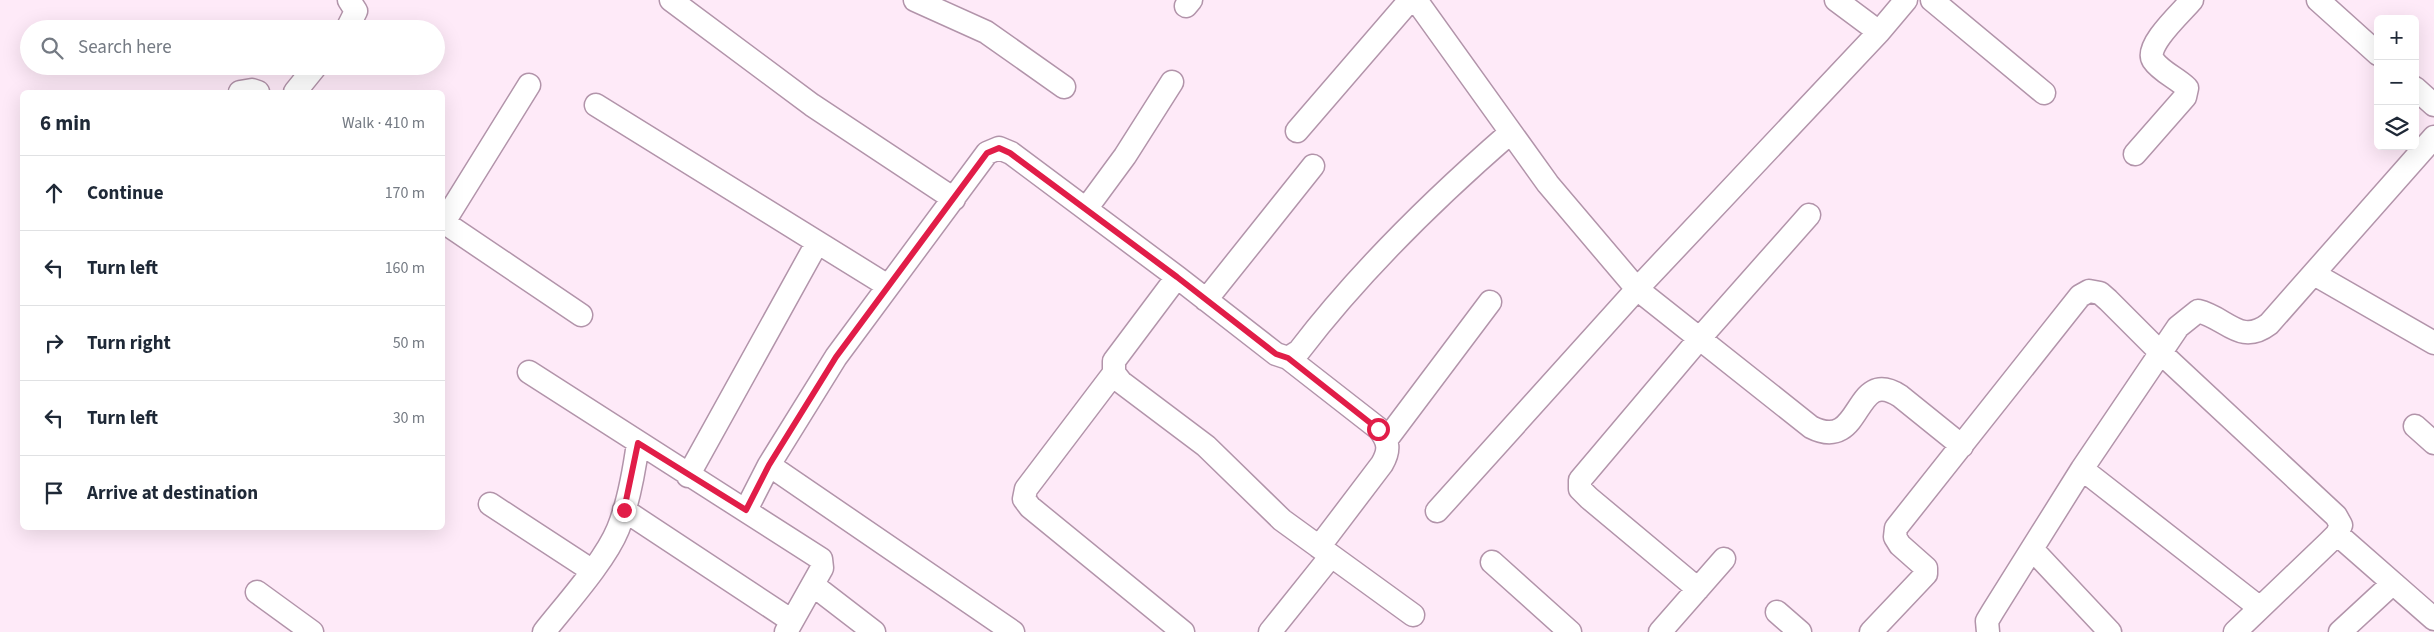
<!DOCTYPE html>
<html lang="en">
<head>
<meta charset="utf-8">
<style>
	body { margin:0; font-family:"Source Sans 3",sans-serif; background:#f2f2f3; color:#1f2937 }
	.controls { position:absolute; right:15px; top:15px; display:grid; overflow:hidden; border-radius:8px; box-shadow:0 5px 20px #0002 }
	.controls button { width:45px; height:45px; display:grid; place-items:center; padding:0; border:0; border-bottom:1px solid #e0e1e3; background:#fff; color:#1f2937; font:25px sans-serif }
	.stop { position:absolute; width:15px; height:15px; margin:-11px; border:4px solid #e11d48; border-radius:50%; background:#fff }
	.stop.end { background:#e11d48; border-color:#fff; box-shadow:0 1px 5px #0008 }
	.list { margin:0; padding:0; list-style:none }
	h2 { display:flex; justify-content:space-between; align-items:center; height:65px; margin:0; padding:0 20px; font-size:21px }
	h2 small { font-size:16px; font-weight:400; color:#747a83 }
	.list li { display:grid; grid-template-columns:32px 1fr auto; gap:15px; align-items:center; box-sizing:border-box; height:75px; padding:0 20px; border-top:1px solid #e0e1e3 }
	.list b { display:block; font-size:19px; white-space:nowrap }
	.list em { font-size:16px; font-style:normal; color:#747a83 }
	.icon { flex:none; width:28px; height:28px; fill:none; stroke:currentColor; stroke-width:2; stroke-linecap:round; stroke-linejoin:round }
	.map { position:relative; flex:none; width:2434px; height:632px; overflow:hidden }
	.search { position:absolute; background:#fff; box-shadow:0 5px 20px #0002; left:20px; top:20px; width:425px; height:55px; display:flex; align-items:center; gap:12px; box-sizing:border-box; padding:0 18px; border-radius:28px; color:#747a83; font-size:19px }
	.panel { position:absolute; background:#fff; box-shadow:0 5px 20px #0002; left:20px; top:90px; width:425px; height:440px; border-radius:8px }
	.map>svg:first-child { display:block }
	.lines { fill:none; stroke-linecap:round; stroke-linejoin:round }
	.minor-casing { stroke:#b294aa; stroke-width:25 }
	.minor { stroke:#fff; stroke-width:22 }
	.route { stroke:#e11d48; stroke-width:6 }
</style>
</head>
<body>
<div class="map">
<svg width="2434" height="632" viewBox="0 0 2434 632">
	<rect width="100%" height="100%" fill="#feeaf8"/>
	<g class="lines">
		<defs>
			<path id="minor" d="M671 0 812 105 954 199
				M915 0 986 32 1064 87
				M1416 0 1548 184 1637 289 1811 427C1864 454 1852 365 1900 396L1962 446
				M1836 0 1879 32
				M1932 0 2044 93
				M2318 0 2378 54
				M1186 6 1191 0
				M347 29 356 11 349 0
				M2415 88 2434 105
				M240 92 252 90 258 92
				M295 92 316 66
				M596 105 888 286
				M1297 131 1410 0
				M2135 154 2185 97 2187 88C2177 78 2161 72 2153 60 2144 46 2183 11 2192 0
				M1086 209 1125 156 1172 82
				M442 221 581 315
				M444 222 529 85
				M2314 274 2434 343
				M1177 277 1114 361V373L1121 382 1206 446 1282 520 1413 615
				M1206 300 1313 166
				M1288 358 1379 429C1389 442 1390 450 1382 464L1319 547
				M529 372 821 559 822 568 786 632
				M1114 373 1026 489 1024 499 1030 507 1183 632
				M2415 426 2434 443
				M1387 439 1490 302
				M769 465 1013 632
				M2082 469 2260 608
				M688 476 817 243
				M490 504 591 570
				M624 510 792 621
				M746 510 769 465 836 357 987 153 999 148 1011 153 1177 277 1276 354 1288 358 1299 351C1360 271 1434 199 1510 133
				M1437 511 1637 289 1879 32 1906 0
				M2337 534 2434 619
				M2032 549 2110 632
				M1492 562 1570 632
				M813 585 874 632
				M1698 589 1589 498 1580 489V480L1700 338 1809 215
				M257 592 312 632
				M1777 612 1800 632
				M544 632C566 604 605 561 618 529 629 502 634 472 638 443
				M1270 632 1331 556
				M1660 632 1724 559
				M1871 632 1926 574V568L1900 545 1895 537 1896 528 2080 296 2089 291 2100 293 2108 300 2161 353 2336 516 2341 525 2337 534 2328 543 2235 632
				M1988 632 1987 621 1993 611 2082 469 2178 327 2198 311C2227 318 2240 346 2269 324L2434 137
				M2340 632 2392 584"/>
		</defs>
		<!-- minor casing -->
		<use href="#minor" class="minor-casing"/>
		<!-- minor -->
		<use href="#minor" class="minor"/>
	</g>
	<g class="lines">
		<!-- route -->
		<path class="route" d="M624 510 638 443 746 510 769 465 836 357 987 153 999 148 1010 153 1177 277 1276 354 1288 358 1378 429"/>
	</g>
</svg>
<div class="controls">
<button>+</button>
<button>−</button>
<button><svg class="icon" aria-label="layers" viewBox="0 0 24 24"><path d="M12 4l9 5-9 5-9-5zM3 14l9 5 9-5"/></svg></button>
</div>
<div class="stop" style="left:1378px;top:429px"></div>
<div class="stop end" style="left:624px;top:510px"></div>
<div class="search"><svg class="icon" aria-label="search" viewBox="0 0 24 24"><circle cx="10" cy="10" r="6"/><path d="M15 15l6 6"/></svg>Search here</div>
<section class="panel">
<h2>6 min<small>Walk · 410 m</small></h2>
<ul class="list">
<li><svg class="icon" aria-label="ahead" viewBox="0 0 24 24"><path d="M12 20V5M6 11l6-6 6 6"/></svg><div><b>Continue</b></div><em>170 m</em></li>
<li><svg class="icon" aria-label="left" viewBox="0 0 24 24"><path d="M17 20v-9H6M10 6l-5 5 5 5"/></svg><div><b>Turn left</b></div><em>160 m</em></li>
<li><svg class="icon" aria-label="right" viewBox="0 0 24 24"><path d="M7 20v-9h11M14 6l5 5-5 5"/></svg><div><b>Turn right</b></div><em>50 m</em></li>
<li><svg class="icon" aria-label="left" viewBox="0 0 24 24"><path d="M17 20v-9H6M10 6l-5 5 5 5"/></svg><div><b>Turn left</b></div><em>30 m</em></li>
<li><svg class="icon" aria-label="arrive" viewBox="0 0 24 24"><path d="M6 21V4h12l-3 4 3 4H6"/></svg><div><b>Arrive at destination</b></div></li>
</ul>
</section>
</div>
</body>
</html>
